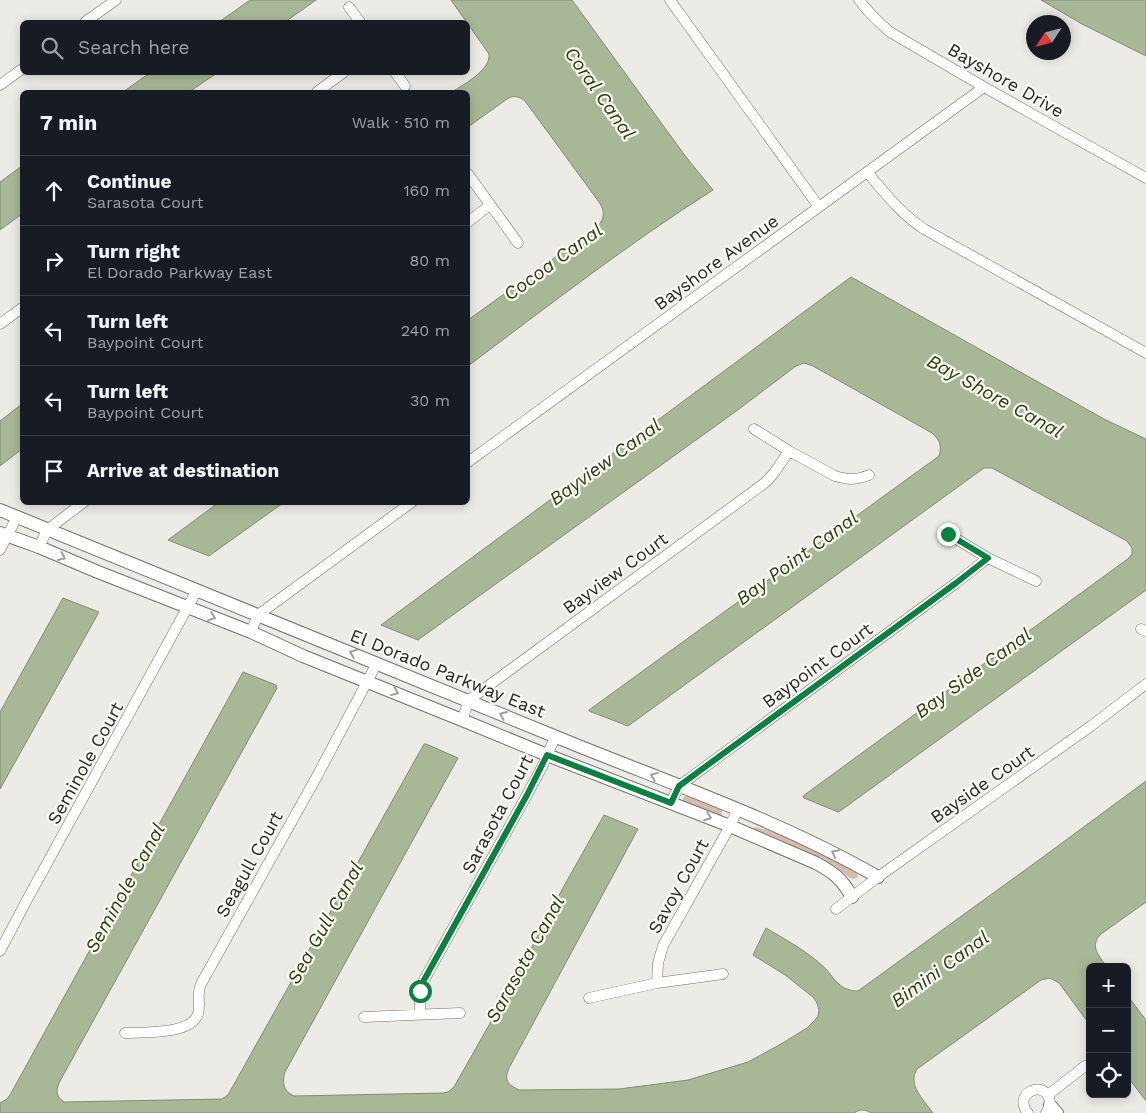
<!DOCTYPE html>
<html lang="en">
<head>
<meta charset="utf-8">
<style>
	body { margin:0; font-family:"Work Sans",sans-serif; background:#20242c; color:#f1f3f6 }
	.controls { position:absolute; right:15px; bottom:15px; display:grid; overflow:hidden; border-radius:8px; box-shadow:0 2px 12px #0003 }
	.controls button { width:45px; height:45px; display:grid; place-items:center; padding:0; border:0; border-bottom:1px solid #363941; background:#171b24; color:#f1f3f6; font:25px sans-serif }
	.compass { position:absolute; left:1026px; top:15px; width:45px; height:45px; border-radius:50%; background:#171b24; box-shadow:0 2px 12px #0003; rotate:234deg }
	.stop { position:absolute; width:15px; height:15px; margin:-11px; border:4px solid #0b8043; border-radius:50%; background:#fff }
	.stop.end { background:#0b8043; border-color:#fff; box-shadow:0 1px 5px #0008 }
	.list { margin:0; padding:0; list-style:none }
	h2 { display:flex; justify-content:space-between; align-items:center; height:65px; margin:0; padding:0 20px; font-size:21px }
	h2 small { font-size:16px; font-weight:400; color:#9ea1a6 }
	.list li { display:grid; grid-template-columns:32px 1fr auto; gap:15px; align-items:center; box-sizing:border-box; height:70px; padding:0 20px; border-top:1px solid #363941 }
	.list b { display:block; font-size:19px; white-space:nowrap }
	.list p { margin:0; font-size:16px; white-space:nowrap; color:#9ea1a6 }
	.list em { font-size:16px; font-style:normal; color:#9ea1a6 }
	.icon { flex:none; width:28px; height:28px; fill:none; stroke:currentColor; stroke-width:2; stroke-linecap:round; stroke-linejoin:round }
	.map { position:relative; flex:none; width:1146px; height:1113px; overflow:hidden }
	.search { position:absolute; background:#171b24; box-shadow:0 2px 12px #0003; left:20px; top:20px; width:450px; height:55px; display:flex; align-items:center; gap:12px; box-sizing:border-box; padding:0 18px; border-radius:8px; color:#9ea1a6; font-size:19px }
	.panel { position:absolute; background:#171b24; box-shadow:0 2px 12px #0003; left:20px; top:90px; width:450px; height:415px; border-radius:8px }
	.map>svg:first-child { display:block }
	.green { fill:#d5bcad }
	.water { fill:#a8b896; stroke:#828c74 }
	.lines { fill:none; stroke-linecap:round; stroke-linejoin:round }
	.minor-casing { stroke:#72706c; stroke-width:11 }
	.tertiary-casing { stroke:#72706c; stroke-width:14 }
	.minor { stroke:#fff; stroke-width:10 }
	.tertiary { stroke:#fff; stroke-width:12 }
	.oneway { stroke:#9e9e9d }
	.route { stroke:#0b8043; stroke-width:6 }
	.labels { text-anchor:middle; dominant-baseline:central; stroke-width:4.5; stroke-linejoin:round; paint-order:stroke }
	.street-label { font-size:18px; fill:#282725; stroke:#faf8f4 }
	.water-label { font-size:19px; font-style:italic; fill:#2b3f0a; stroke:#faf8f4 }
</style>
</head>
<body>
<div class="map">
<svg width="1146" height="1113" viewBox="0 0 1146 1113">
	<rect width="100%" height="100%" fill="#edebe6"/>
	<!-- green -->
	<path class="green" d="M688 794 717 805 722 809V814L720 816 683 803V798Z
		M754 827 779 832 857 871 858 877 854 879 850 878 836 867 755 832 753 828Z"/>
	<!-- water -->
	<path class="water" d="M250 0H316L285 22H219Z
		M451 0H572L686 157 713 190C628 244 548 306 468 366V320L597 227C605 219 605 211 599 202L525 101C519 96 513 95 507 99L468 127V92H452C464 84 491 70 489 54Z
		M1041 0H1146V56L1082 24Z
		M151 72H217V73L189 92H123Z
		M22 166V214L0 230V182Z
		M851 277 1104 419 1146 439V590L840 811 838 812 804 798 803 796 1129 558 1132 554V548L1127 541 992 468H984L628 726 589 711V710L939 456C942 446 940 440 932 433L813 366 804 363 796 366 735 412 418 640 381 625Z
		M22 404V449L0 466V421Z
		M218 503V502L283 503 209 556 168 540Z
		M63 598 99 612 0 789V712Z
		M243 672 276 685 277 688 60 1081C56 1089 55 1096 64 1102L222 1099 228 1095 424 744H426L458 758 285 1072C282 1082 283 1091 294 1096L443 1093 448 1092 454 1087 515 979 564 886 604 815 638 829 509 1068C504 1080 507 1084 519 1090L619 1089 688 1080 748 1062 781 1044 807 1028 814 1021 818 1016 819 1010 817 1003 813 997 785 975 753 955 766 928C786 940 807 951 824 967 830 973 834 980 840 985 845 989 851 991 858 991L1043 857 1146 781V902L1101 934C1089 946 1099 956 1107 967H1090V1025L1059 983 1050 978 1041 980 917 1069C907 1085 924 1100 933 1113H871C865 1109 860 1109 854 1113H0V1103L7 1099 10 1095Z
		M1127 995 1146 1020V1101L1127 1076Z"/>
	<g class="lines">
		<defs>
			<path id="minor" d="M670 0 819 207
				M859 0C868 12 878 22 890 32L984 87 1146 178
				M349 7 360 22
				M85 22 116 0
				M395 72 405 86
				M0 85 22 69
				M317 92 344 72
				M867 172C885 193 901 214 924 229L1146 353
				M468 174 518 243
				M468 222 490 205
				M0 324 22 308
				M754 429 789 451 835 476C848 480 857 480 869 475
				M468 462 984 87
				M948 534 988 558 1036 581
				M39 547 47 530 84 502
				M0 550 17 517
				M1141 629 1146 631
				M251 632 258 615 412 502
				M462 720 469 700 766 482 774 473 789 451
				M671 803 679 786 956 583 988 558
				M836 909 878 877 1091 726 1146 684
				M0 951 28 898 197 590
				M657 983 658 963 663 946 730 826 738 809
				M589 998 657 983 723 974
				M420 1014V991L424 980 527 795 542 767 555 737
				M364 1017 460 1013
				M125 1033C143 1032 191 1035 198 1014 201 1004 196 994 201 984L316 778 377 663
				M1048 1095 1085 1066
				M1028 1113C1012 1095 1042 1079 1049 1098 1051 1104 1049 1108 1046 1113"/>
			<path id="tertiary" d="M0 510C184 586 369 660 554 736 663 781 775 818 878 877
				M0 533 39 547 98 572 251 632 303 656 462 720 547 755 730 826 816 863C834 873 842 879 852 897
				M1050 1105 1057 1113"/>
		</defs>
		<!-- minor casing -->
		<use href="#minor" class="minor-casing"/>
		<!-- tertiary casing -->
		<use href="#tertiary" class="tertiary-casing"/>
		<!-- minor -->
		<use href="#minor" class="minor"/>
		<!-- tertiary -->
		<use href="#tertiary" class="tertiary"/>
	</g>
	<!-- one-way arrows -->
	<defs><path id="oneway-chevron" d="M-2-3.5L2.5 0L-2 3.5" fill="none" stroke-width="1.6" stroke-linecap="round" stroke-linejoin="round" transform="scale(1.25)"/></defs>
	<g class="oneway">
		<use href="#oneway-chevron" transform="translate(62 557) rotate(23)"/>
		<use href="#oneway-chevron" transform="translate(212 617) rotate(21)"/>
		<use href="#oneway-chevron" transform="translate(353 653) rotate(-158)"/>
		<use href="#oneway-chevron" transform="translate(395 692) rotate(22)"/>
		<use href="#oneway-chevron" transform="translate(503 715) rotate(-157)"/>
		<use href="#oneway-chevron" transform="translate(654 776) rotate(-158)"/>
		<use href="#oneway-chevron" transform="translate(708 817) rotate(21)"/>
		<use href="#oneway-chevron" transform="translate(835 853) rotate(-152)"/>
	</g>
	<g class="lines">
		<!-- route -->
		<path class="route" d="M420 991 424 980 527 795 547 755 671 803 679 786 956 583 988 558 948 534"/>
	</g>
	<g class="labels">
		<!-- street labels -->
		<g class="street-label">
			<text transform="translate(1006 80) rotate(30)">Bayshore Drive</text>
			<text transform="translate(716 262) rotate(-36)">Bayshore Avenue</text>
			<text transform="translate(615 573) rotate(-36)">Bayview Court</text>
			<text transform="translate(817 665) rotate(-36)">Baypoint Court</text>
			<text transform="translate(448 673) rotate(22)">El Dorado Parkway East</text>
			<text transform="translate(85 763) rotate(-61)">Seminole Court</text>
			<text transform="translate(982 784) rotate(-35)">Bayside Court</text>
			<text transform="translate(497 814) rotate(-62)">Sarasota Court</text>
			<text transform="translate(249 864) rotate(-61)">Seagull Court</text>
			<text transform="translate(678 886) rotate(-61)">Savoy Court</text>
		</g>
		<!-- water labels -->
		<g class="water-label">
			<text transform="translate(600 93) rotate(55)">Coral Canal</text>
			<text transform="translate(553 262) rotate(-36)">Cocoa Canal</text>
			<text transform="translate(995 396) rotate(29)">Bay Shore Canal</text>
			<text transform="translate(605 462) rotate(-36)">Bayview Canal</text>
			<text transform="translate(797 558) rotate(-36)">Bay Point Canal</text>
			<text transform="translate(973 673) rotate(-36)">Bay Side Canal</text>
			<text transform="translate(125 888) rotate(-61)">Seminole Canal</text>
			<text transform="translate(325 923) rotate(-61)">Sea Gull Canal</text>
			<text transform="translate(525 959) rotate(-61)">Sarasota Canal</text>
			<text transform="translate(940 969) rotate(-36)">Bimini Canal</text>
		</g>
	</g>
</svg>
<div class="controls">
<button>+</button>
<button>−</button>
<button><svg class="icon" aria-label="locate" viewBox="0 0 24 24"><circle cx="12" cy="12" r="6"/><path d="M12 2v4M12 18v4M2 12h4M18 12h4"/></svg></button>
</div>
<svg class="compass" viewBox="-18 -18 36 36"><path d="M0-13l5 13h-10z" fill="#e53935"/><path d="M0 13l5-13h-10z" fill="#9ea1a6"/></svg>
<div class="stop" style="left:420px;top:991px"></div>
<div class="stop end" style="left:948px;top:534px"></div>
<div class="search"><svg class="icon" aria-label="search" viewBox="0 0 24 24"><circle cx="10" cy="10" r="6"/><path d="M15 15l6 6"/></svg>Search here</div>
<section class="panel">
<h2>7 min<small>Walk · 510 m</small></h2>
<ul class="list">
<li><svg class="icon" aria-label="ahead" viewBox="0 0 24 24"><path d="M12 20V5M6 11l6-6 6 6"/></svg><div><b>Continue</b><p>Sarasota Court</p></div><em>160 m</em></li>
<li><svg class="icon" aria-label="right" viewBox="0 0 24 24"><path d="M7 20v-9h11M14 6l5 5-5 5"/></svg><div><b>Turn right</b><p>El Dorado Parkway East</p></div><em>80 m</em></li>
<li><svg class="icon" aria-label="left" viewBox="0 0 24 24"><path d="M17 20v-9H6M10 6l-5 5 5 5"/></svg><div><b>Turn left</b><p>Baypoint Court</p></div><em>240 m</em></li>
<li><svg class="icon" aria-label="left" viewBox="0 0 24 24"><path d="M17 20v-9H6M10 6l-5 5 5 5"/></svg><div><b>Turn left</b><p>Baypoint Court</p></div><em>30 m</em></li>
<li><svg class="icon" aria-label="arrive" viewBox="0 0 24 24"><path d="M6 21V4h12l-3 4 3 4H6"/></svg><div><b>Arrive at destination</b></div></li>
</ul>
</section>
</div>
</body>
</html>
